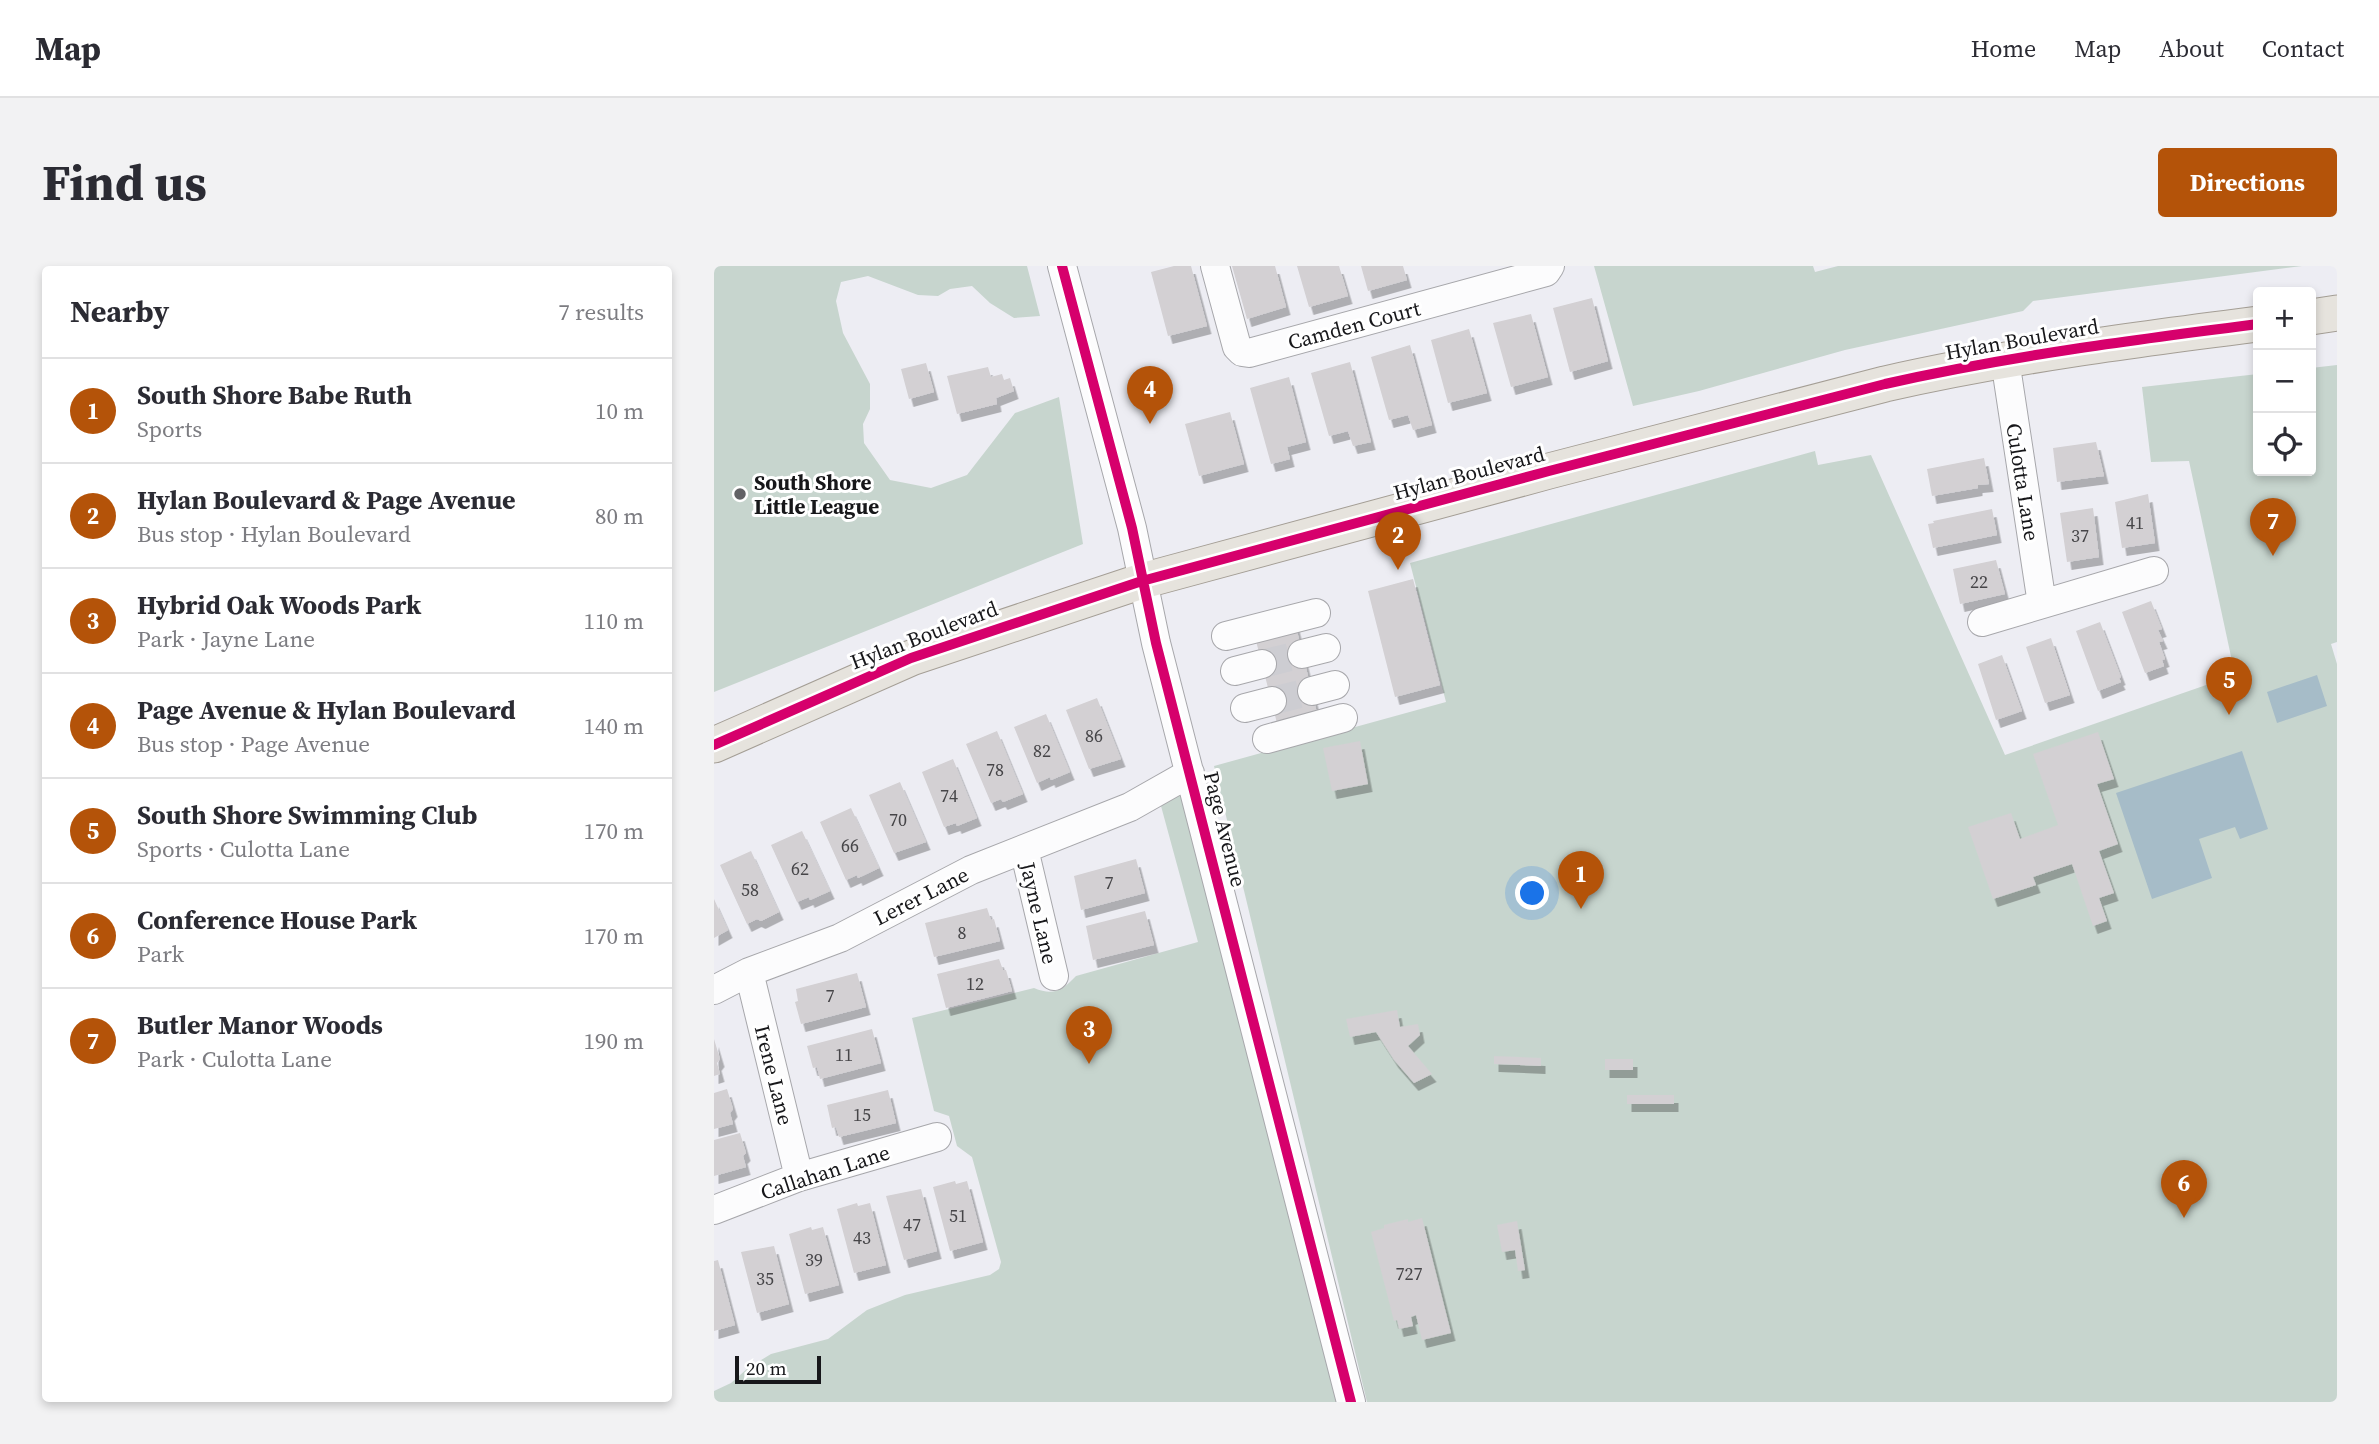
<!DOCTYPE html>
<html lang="en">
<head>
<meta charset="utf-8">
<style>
	body { margin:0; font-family:"Source Serif 4",serif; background:#f2f2f3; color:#2b2b33 }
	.controls { position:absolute; right:21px; top:21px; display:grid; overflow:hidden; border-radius:7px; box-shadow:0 4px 10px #0003 }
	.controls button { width:63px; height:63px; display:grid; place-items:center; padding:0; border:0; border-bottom:2px solid #e1e1e2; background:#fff; color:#2b2b33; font:35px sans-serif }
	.scale { position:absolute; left:21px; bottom:18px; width:86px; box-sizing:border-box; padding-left:7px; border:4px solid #17171a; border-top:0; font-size:19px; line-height:24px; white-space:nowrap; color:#17171a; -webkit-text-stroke:5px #fff; paint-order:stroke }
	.you { position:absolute; left:819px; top:628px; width:24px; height:24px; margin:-18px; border:5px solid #fff; border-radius:50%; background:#1a73e8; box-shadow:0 0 0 10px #1a73e833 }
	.badge { display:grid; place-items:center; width:46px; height:46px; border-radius:50%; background:#b45309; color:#fff; font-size:23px; font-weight:700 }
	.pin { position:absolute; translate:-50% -58px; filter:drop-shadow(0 2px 4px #0008) }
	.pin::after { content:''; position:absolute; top:37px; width:24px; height:21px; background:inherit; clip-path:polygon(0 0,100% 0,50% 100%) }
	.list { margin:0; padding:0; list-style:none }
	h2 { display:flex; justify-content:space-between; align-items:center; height:91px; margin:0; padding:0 28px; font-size:30px }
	h2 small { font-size:23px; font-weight:400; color:#7c7c81 }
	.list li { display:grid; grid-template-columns:46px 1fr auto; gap:21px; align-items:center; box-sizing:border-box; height:105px; padding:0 28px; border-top:2px solid #e1e1e2 }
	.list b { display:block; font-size:26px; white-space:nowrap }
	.list p { margin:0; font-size:23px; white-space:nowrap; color:#7c7c81 }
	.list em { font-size:23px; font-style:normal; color:#7c7c81 }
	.icon { flex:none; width:38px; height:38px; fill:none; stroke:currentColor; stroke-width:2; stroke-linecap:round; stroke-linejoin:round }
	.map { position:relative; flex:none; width:1623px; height:1136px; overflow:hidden; border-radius:7px }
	header { display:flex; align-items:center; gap:42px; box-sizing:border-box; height:98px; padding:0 35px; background:#fff; border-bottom:2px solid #e1e1e2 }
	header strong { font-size:33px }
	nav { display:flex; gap:38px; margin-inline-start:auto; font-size:24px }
	.intro { display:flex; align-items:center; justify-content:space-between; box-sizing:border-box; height:168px; padding:0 42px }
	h1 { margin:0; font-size:49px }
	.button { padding:18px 32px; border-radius:7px; background:#b45309; color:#fff; font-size:24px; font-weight:700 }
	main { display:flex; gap:42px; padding:0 42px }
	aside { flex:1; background:#fff; border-radius:7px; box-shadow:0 4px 10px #0003 }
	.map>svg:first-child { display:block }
	.green { fill:#c7d5ce }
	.water { fill:#a6bcc8 }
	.building { fill:#d3d0d3; filter:url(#shadow) }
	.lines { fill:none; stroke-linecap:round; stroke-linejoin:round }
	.minor-tunnel { stroke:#cdcdd2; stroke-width:28; stroke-dasharray:28 14; stroke-linecap:butt }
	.minor-casing { stroke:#a7a7ab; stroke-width:30 }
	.major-casing { stroke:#a49e95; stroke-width:37 }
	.minor { stroke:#fcfcfd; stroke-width:28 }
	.major { stroke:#e6e3dd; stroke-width:35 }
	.cycleway-casing { stroke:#fff; stroke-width:15 }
	.cycleway { stroke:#d6006c; stroke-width:10 }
	.poi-dot { fill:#626266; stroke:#fff; stroke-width:2.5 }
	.labels { text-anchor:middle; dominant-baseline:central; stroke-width:6; stroke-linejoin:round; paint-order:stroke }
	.number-label { font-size:18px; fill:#464548 }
	.street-label { font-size:21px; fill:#17171a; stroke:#fff }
	.poi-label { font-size:21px; font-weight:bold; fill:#17171a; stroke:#fff; text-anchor:start }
</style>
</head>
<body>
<header>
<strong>Map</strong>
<nav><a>Home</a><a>Map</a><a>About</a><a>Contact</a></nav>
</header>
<div class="intro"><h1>Find us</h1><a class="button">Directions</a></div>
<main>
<aside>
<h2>Nearby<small>7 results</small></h2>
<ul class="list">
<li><span class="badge">1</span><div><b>South Shore Babe Ruth</b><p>Sports</p></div><em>10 m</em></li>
<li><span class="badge">2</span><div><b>Hylan Boulevard &amp; Page Avenue</b><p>Bus stop · Hylan Boulevard</p></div><em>80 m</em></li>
<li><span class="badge">3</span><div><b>Hybrid Oak Woods Park</b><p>Park · Jayne Lane</p></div><em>110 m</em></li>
<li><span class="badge">4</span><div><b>Page Avenue &amp; Hylan Boulevard</b><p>Bus stop · Page Avenue</p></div><em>140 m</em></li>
<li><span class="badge">5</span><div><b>South Shore Swimming Club</b><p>Sports · Culotta Lane</p></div><em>170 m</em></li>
<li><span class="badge">6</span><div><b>Conference House Park</b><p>Park</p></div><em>170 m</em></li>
<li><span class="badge">7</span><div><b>Butler Manor Woods</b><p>Park · Culotta Lane</p></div><em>190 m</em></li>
</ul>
</aside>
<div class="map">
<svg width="1623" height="1136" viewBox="0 0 1623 1136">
	<defs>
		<filter id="shadow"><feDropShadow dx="4.5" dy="8" stdDeviation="0" flood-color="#0004"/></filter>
	</defs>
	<rect width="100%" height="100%" fill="#ededf3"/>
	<!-- green -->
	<path class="green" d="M0 0H313L326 50 300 52 276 37 258 20 236 23 224 30 204 29 154 10 127 16 122 35 129 67 156 118V143L149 158 150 177 176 214 217 222 253 209 301 147 345 131 369 278 0 426Z
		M880 0H1099L1101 6 1124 0H1588L1319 35 1309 45 1131 84 985 125 919 140Z
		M1623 99V376L1617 378 1623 398V1136H653L500 500 732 436 696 297 1101 185 1104 199 1157 189 1291 489 1521 409 1475 195 1437 196 1428 121 1544 108V205H1597V102Z
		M471 524 626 1136H0V1125L17 1117 34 1102 57 1088 114 1073 153 1044 191 1029 276 1009 285 1003 287 996 258 891 243 880 235 850 220 845 198 752 320 722C339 730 348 725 362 710L484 676 447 540 464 526Z"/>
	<!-- water -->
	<path class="water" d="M1603 409 1613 440 1563 457 1553 426Z
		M1528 485 1554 563 1526 573 1521 561 1485 573 1498 612 1438 633 1402 527Z"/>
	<!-- building -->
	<path class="building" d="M460 0H477L493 60 454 70 437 6Z
		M518 0H561L572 41 533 53Z
		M583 0H625L634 30 595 41Z
		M647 0H689L693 14 654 25Z
		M878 32 894 95 856 106 839 42Z
		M817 48 834 111 797 121 779 57Z
		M755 63 773 127 734 137 717 74Z
		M696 79 718 159 699 164 694 149 675 154 657 91Z
		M636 96 657 176 639 180 634 165 615 170 597 107Z
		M212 97 220 126 195 133 187 103Z
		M274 101 277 111 288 108 290 114 296 112 300 125 282 132 283 138 243 148 233 110Z
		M575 111 592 176 573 181 576 193 557 198 536 122Z
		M516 146 530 198 485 210 471 158Z
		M1382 176 1390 210 1343 216 1339 182Z
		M1270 192 1275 218 1264 219V222L1218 230 1213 203Z
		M1434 228 1441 277 1408 282 1401 236Z
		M1379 242 1385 291 1353 296 1346 247Z
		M1278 243 1283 269 1219 282 1214 258 1220 257 1219 255Z
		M1282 294 1291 328 1246 338 1239 303Z
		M699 313 726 419 681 431 654 325Z
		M1437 335 1448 363 1444 364 1449 375 1445 376 1451 393 1448 394 1450 400 1431 407 1408 346Z
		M1386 356 1407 411 1405 412 1407 416 1384 425 1362 365Z
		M581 357 605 455 565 465 540 367Z
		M1337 372 1356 429 1331 437 1312 381Z
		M1288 389 1308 445 1282 454 1264 398Z
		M383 432 407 493 375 503 352 444Z
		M332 448 356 506 337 514 336 511 323 517 300 461Z
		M283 465 309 528 289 536 287 533 277 537 252 478Z
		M1384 466 1400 513 1383 518 1404 578 1385 585 1400 627 1385 632 1393 655 1379 660 1358 598 1319 611 1322 619 1279 633 1254 561 1297 547 1306 573 1344 559 1319 488Z
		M646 475 654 518 618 525 609 482Z
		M239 493 263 552 243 560 242 557 230 561 208 506Z
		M186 516 212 576 180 587 155 529Z
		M137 542 165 602 144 612 143 609 132 614 106 556Z
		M88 565 116 625 96 634 95 631 83 636 57 579Z
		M37 585 65 646 47 655 43 653 33 658 6 599Z
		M422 593 431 627 367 644 360 610Z
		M0 633 14 664 0 672Z
		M273 642 277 654 280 653 286 675 220 691 211 657Z
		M431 645 440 679 379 694 372 660Z
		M285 693 289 704H292L298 725 232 742 223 708Z
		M143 707 152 741 87 758 81 736 84 735 82 723Z
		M683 744 686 761 704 758 706 769 694 780 718 808 700 817 680 794 662 766 636 771 632 753Z
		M158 763 167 797 106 813 103 801 99 802 93 780Z
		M0 773 6 793 3 797 6 808 0 810Z
		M780 790 827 792V800L780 798Z
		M891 793H919V804H891Z
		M13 823 19 843 16 847 19 858 0 863V827Z
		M174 824 182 857 125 871 122 861 118 862 113 839Z
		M913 829H960V838H913Z
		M26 867 32 887 29 890 32 901 0 910V874Z
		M241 915 242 918 253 915 269 976 236 985 219 921Z
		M207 923 223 985 190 994 172 930Z
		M143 937 144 940 156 937 172 999 140 1007 123 943Z
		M708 952 737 1067 708 1074 702 1049 697 1051 699 1060 685 1063 683 1054 680 1055 657 966 670 962V959L694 953V956Z
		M803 955 811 1004 804 1005 801 984 788 986 783 959Z
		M97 961 98 964 109 961 125 1019 91 1028 75 968Z
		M60 980 75 1038 43 1047 27 986Z
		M4 994 21 1059 0 1065V995Z"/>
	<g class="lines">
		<!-- minor-tunnel -->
		<path class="minor-tunnel" d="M548 398 588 388
			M558 435 598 425"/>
		<defs>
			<path id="minor" d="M348 0 418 262 442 377 637 1136
				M501 0 523 81 528 86 535 87 832 6 836 0
				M1291 94 1328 338
				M1268 356 1440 305
				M512 370 602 347
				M588 388 612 382
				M521 405 548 398
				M598 425 621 419
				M531 442 558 435
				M553 473 629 452
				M310 583 340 710
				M35 706 85 911
				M0 724 35 706 126 672 257 604 416 541 476 507
				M0 944 85 911 223 871"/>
			<path id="major" d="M1597 51 1623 47
				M0 479 197 392 428 315 835 205 1171 118C1294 90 1419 74 1544 58"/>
		</defs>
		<!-- minor casing -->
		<use href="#minor" class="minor-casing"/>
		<!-- major casing -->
		<use href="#major" class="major-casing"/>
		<!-- minor -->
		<use href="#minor" class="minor"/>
		<!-- major -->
		<use href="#major" class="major"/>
		<defs>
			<path id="cycleway" d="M348 0 418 262 442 377 637 1136
				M0 479 197 392 428 315 835 205 1171 118C1294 90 1419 74 1544 58"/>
		</defs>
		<!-- cycleway casing -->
		<use href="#cycleway" class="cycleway-casing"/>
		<!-- cycleway -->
		<use href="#cycleway" class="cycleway"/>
	</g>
	<!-- markers -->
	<circle class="poi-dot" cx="26" cy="228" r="7"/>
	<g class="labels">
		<!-- number labels -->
		<g class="number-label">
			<text x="1421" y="256">41</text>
			<text x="1366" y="269">37</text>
			<text x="1265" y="315">22</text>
			<text x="380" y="469">86</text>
			<text x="328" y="484">82</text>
			<text x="281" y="503">78</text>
			<text x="235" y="529">74</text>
			<text x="184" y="553">70</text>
			<text x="136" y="579">66</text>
			<text x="86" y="602">62</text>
			<text x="395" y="616">7</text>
			<text x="36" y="623">58</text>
			<text x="248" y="666">8</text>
			<text x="261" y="717">12</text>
			<text x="116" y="729">7</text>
			<text x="130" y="788">11</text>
			<text x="148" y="848">15</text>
			<text x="244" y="949">51</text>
			<text x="198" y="958">47</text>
			<text x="148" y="971">43</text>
			<text x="100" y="993">39</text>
			<text x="695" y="1007">727</text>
			<text x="51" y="1012">35</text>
		</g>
		<!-- street labels -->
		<g class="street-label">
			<text transform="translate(640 59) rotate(-15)">Camden Court</text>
			<text transform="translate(1308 73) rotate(-10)">Hylan Boulevard</text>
			<text transform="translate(755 207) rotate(-15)">Hylan Boulevard</text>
			<text transform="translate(1309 216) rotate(81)">Culotta Lane</text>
			<text transform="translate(210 369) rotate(-21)">Hylan Boulevard</text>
			<text transform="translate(511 563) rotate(76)">Page Avenue</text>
			<text transform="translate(207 630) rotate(-27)">Lerer Lane</text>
			<text transform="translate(325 647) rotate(77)">Jayne Lane</text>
			<text transform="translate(60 809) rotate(76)">Irene Lane</text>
			<text transform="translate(111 906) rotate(-18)">Callahan Lane</text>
		</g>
		<!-- poi labels -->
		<g class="poi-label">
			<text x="40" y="216">South Shore<tspan x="40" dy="24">Little League</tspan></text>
		</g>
	</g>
</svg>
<div class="controls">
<button>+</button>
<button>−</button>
<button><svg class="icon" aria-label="locate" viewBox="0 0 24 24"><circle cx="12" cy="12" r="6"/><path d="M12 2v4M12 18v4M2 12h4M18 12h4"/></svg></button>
</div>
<div class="scale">20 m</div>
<div class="you"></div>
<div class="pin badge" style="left:867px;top:643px">1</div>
<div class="pin badge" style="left:684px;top:304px">2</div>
<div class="pin badge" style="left:375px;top:798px">3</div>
<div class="pin badge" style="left:436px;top:158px">4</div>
<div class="pin badge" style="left:1515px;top:449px">5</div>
<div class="pin badge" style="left:1470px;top:952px">6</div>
<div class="pin badge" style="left:1559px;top:290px">7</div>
</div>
</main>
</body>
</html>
